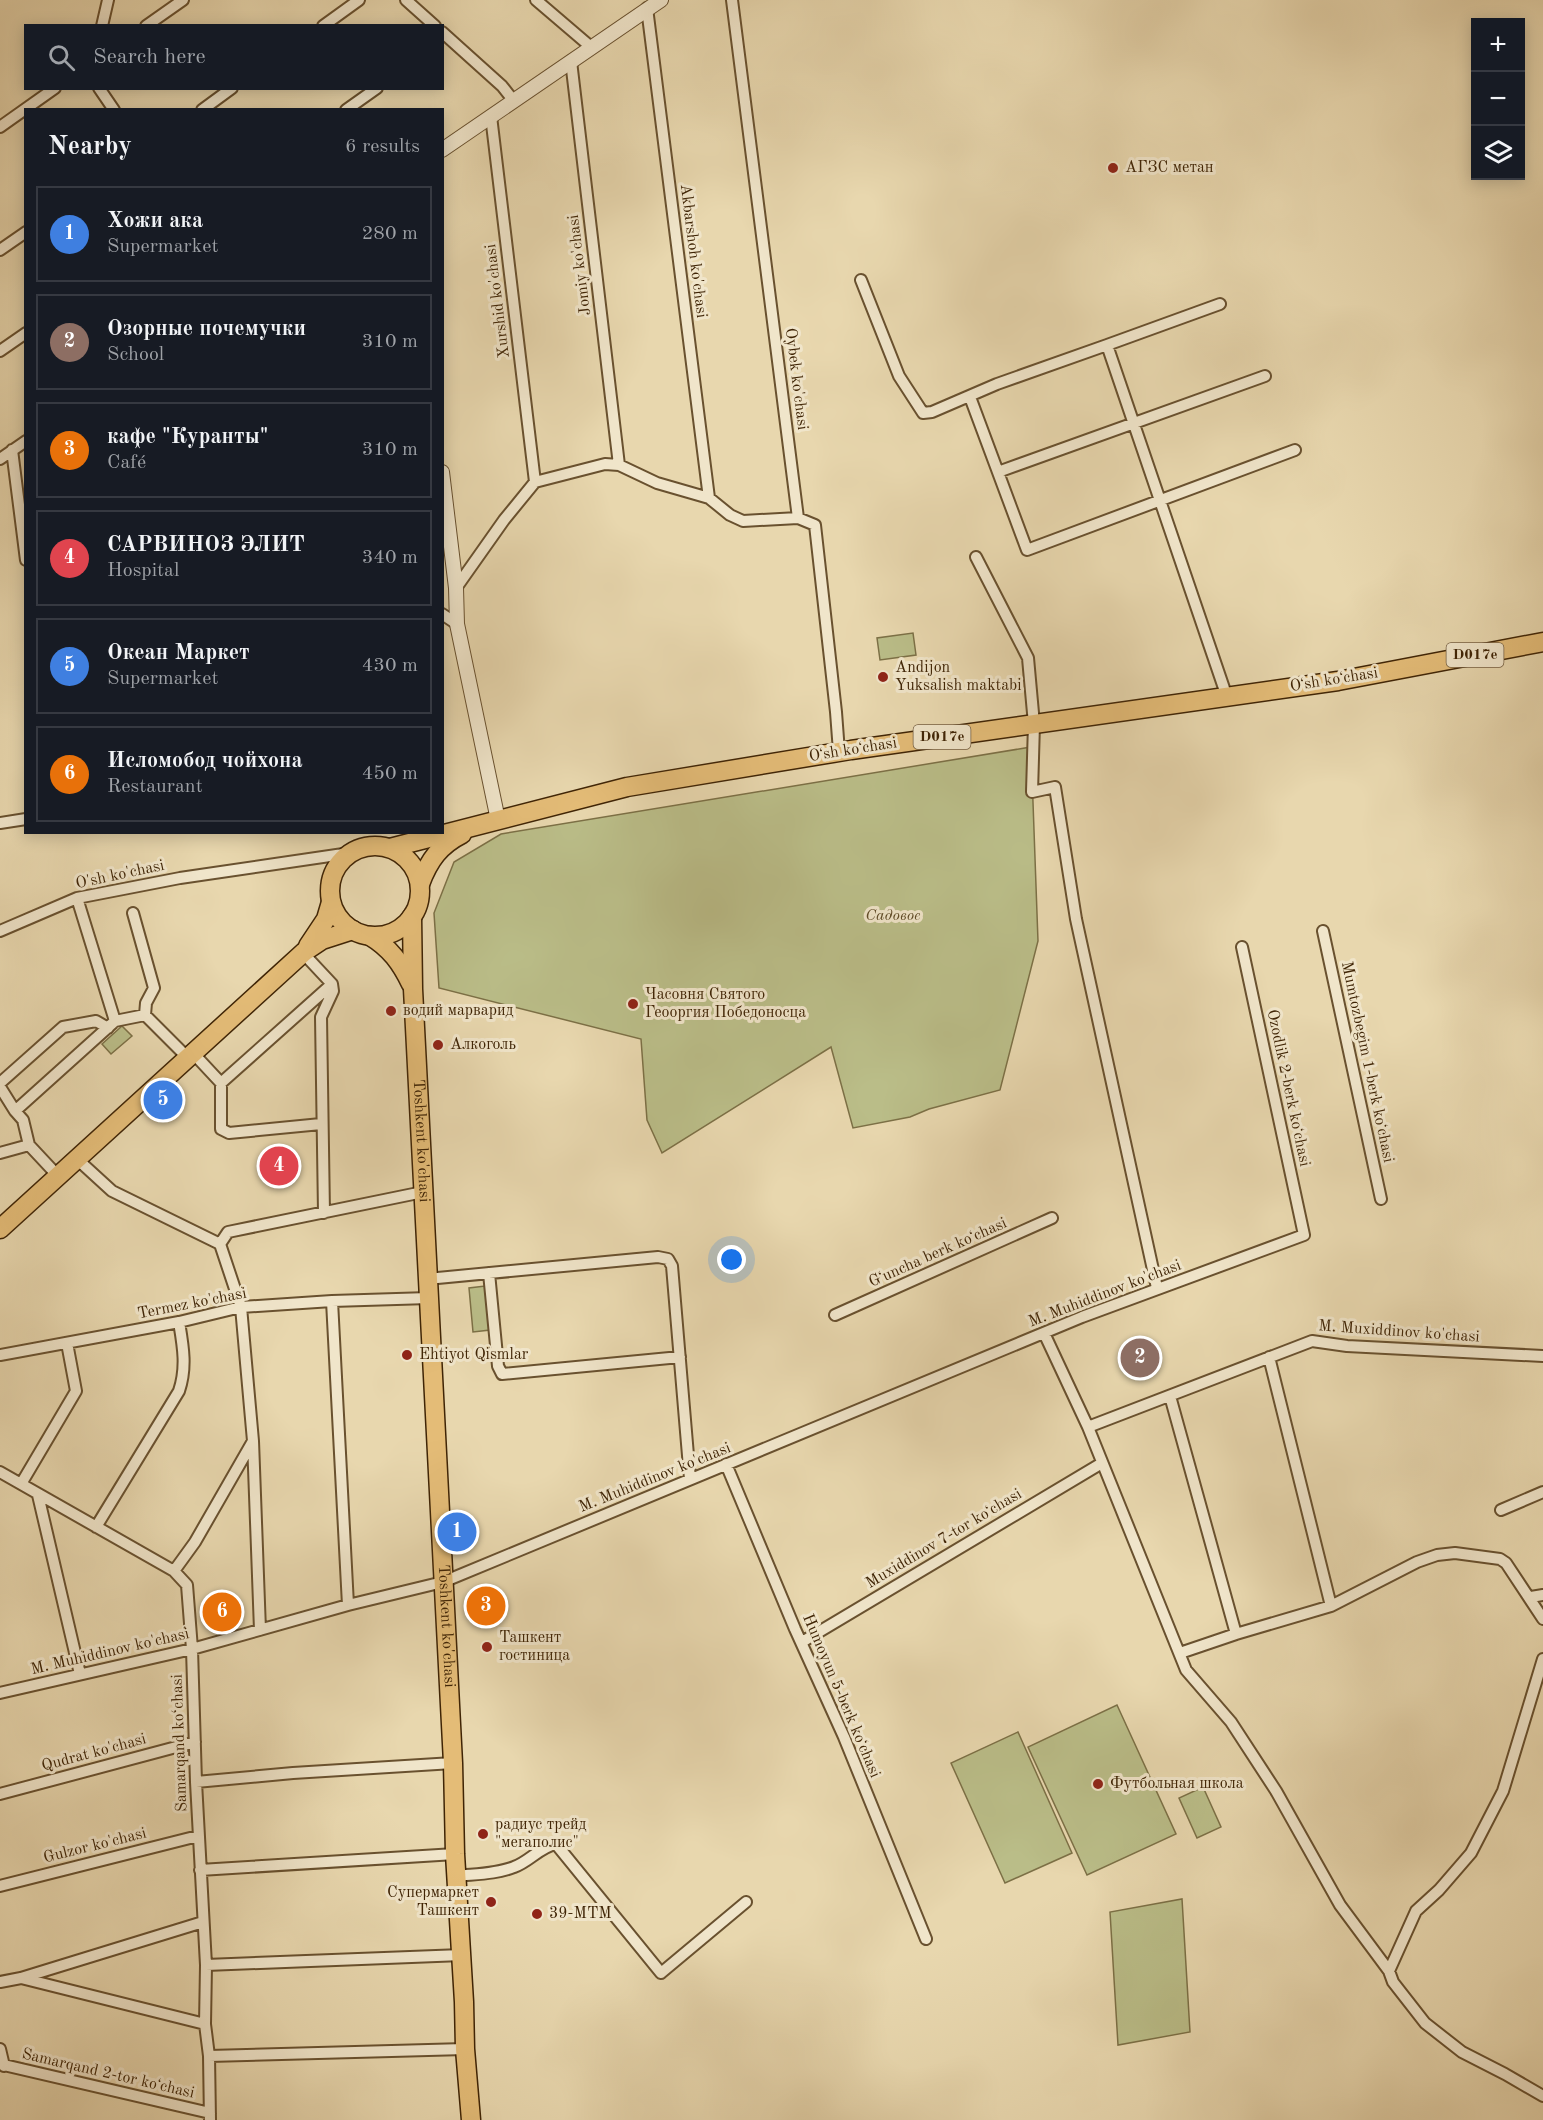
<!DOCTYPE html>
<html lang="en">
<head>
<meta charset="utf-8">
<style>
	body { margin:0; font-family:"Old Standard TT",serif; background:#242831; color:#f1f3f6 }
	.controls { position:absolute; right:18px; top:18px; display:grid; overflow:hidden; border-radius:0px; box-shadow:0 3px 15px #0003 }
	.controls button { width:54px; height:54px; display:grid; place-items:center; padding:0; border:0; border-bottom:2px solid #363941; background:#171b24; color:#f1f3f6; font:30px sans-serif }
	.you { position:absolute; left:732px; top:1260px; width:21px; height:21px; margin:-15px; border:4px solid #fff; border-radius:50%; background:#1a73e8; box-shadow:0 0 0 9px #1a73e833 }
	.badge { display:grid; place-items:center; width:39px; height:39px; border-radius:50%; background:#0f766e; color:#fff; font-size:20px; font-weight:700 }
	.pin { position:absolute; translate:-50% -50%; border:3px solid #fff; box-shadow:0 2px 6px #0006 }
	.list { margin:0; padding:0; list-style:none }
	h2 { display:flex; justify-content:space-between; align-items:center; height:78px; margin:0; padding:0 24px; font-size:26px }
	h2 small { font-size:20px; font-weight:400; color:#9ea1a6 }
	.list li { display:grid; grid-template-columns:39px 1fr auto; gap:18px; align-items:center; box-sizing:border-box; height:96px; margin:0 12px 12px; padding:0 12px; border:2px solid #363941; border-radius:0px }
	.list b { display:block; font-size:22px; white-space:nowrap }
	.list p { margin:0; font-size:20px; white-space:nowrap; color:#9ea1a6 }
	.list em { font-size:20px; font-style:normal; color:#9ea1a6 }
	.icon { flex:none; width:33px; height:33px; fill:none; stroke:currentColor; stroke-width:2; stroke-linecap:round; stroke-linejoin:round }
	.map { position:relative; flex:none; width:1543px; height:2120px; overflow:hidden }
	.search { position:absolute; background:#171b24; box-shadow:0 3px 15px #0003; left:24px; top:24px; width:420px; height:66px; display:flex; align-items:center; gap:15px; box-sizing:border-box; padding:0 21px; border-radius:0px; color:#9ea1a6; font-size:22px }
	.panel { position:absolute; background:#171b24; box-shadow:0 3px 15px #0003; left:24px; top:108px; width:420px; height:726px; border-radius:0px }
	.map>svg:first-child { display:block }
	.green { fill:#babd88; stroke:#7c7046; stroke-width:1.5 }
	.lines { fill:none; stroke-linecap:round; stroke-linejoin:round }
	.minor-casing { stroke:#69512f; stroke-width:14 }
	.tertiary-casing { stroke:#69512f; stroke-width:16 }
	.primary-casing { stroke:#3f2405; stroke-width:21 }
	.minor { stroke:#f0e5ca; stroke-width:10 }
	.tertiary { stroke:#f0e5ca; stroke-width:14 }
	.primary { stroke:#e4bc77; stroke-width:18 }
	.poi-dot { fill:#8f2418; stroke:#f0e5ca; stroke-width:2 }
	.labels { text-anchor:middle; dominant-baseline:central; stroke-width:6; stroke-linejoin:round; paint-order:stroke }
	.shield { fill:#f0e5ca; stroke:#745e40; stroke-width:1.5 }
	.shield-label { font-size:15px; font-weight:bold; fill:#3f2405 }
	.poi-label { font-size:16px; fill:#3f2405; stroke:#f0e5ca; text-anchor:start }
	.street-label { font-size:16px; fill:#3f2405; stroke:#f0e5ca }
	.park-label { font-size:16px; font-style:italic; fill:#5e4a26; stroke:#f0e5ca }
</style>
</head>
<body>
<div class="map">
<svg width="1543" height="2120" viewBox="0 0 1543 2120">
	<rect width="100%" height="100%" fill="#e8d7ae"/>
	<filter id="stains"><feTurbulence type="fractalNoise" baseFrequency=".00333" numOctaves="4"/><feColorMatrix values="0 0 0 0 .2 0 0 0 0 .09 0 0 0 0 .02 0 0 0 .5 -.17"/></filter>
	<radialGradient id="worn" r=".72"><stop offset=".6" stop-color="#630" stop-opacity="0"/><stop offset="1" stop-color="#630" stop-opacity=".3"/></radialGradient>
	<!-- green -->
	<path class="green" d="M913 633 916 655 880 660 877 638Z
		M1031 747 1038 941 1000 1090 929 1109 910 1117 853 1128 831 1047 662 1153 647 1120 641 1039 439 988 434 913 454 862 501 834Z
		M122 1026 132 1036 111 1054 102 1044Z
		M485 1286 490 1330 473 1332 469 1288Z
		M1117 1705 1176 1834 1087 1875 1028 1747Z
		M1018 1732 1072 1853 1005 1883 951 1763Z
		M1203 1787 1221 1827 1197 1838 1179 1798Z
		M1182 1899 1190 2032 1118 2045 1110 1912Z"/>
	<g class="lines">
		<defs>
			<path id="minor" d="M406 0 435 26
				M536 0 591 47
				M732 0 798 518 815 525 836 712 839 752
				M647 8 709 498
				M102 26 108 0
				M146 26 183 0
				M323 26 359 0
				M442 32 502 86 513 100
				M571 61 619 465
				M99 88 114 110
				M202 110 232 88
				M346 110 377 88
				M491 116 535 482
				M0 127 55 88
				M0 250 26 232
				M861 280 899 376 923 413 932 412 997 384 1107 345 1227 697
				M1107 345 1220 304
				M0 351 26 333
				M970 397 1027 550 1295 450
				M12 450 26 560
				M0 459 26 441
				M998 472 1265 376
				M976 557 1028 658 1034 724 1032 792 1055 787 1076 919 1157 1288
				M456 588 504 520 535 482 605 464 619 465 657 483 709 498 730 515 743 521 798 518
				M442 614 457 624
				M0 823 26 819
				M77 898 115 1021
				M133 913 154 988 146 1003 145 1015
				M0 931 77 898 180 878 350 853
				M1323 931 1381 1199
				M303 953 332 984 333 991 321 1017 324 1213
				M193 1053 221 1083V1129L229 1133 321 1124
				M0 1083 63 1027 96 1021 108 1028
				M221 1083 332 984
				M0 1087 15 1111 23 1120 29 1145 58 1176
				M15 1111 115 1021 145 1015 188 1058
				M0 1153 29 1145
				M77 1159 112 1191 220 1244
				M489 1273 498 1366 502 1374 680 1357
				M427 1279 658 1257 668 1259 672 1266 690 1479
				M332 1301 348 1605
				M835 1315 1052 1218
				M1044 1333 1088 1427 1186 1670 1231 1722 1276 1791 1340 1905 1389 1971 1393 1982 1425 2023 1462 2052 1505 2074 1543 2096
				M0 1355 179 1322 241 1307 332 1301 429 1298
				M1269 1357 1331 1606
				M1170 1396 1236 1634
				M1088 1427 1312 1341 1347 1346 1543 1356
				M726 1464 795 1629 844 1737 926 1939
				M0 1472 174 1571 187 1585 192 1649 196 1782 206 1965 205 2024 209 2056 210 2120
				M21 1484 76 1391 67 1343
				M38 1495 80 1674
				M1501 1510 1543 1492
				M96 1527 179 1391C187 1367 183 1346 179 1322
				M174 1571 195 1542 253 1441
				M1531 1597 1543 1595
				M260 1630 253 1441 241 1307 220 1244 228 1232 423 1192
				M802 1642 1102 1463
				M1180 1653 1236 1634 1331 1606 1417 1562 1437 1555 1455 1553 1500 1559 1506 1563 1543 1619
				M0 1693 192 1649 348 1605 443 1582 1082 1317 1304 1235 1242 947
				M196 1782 293 1773 453 1763
				M0 1794 195 1742
				M200 1870 455 1854
				M457 1876C475 1874 497 1874 514 1867 529 1862 541 1846 556 1844L661 1973 746 1902
				M0 1886 198 1836
				M206 1965 462 1955
				M1389 1971 1416 1911 1439 1890 1471 1853 1503 1791 1543 1659
				M21 1978 205 2024
				M0 1982 21 1978 203 1922
				M0 2049 4 2066
				M209 2056 465 2049
				M0 2064 210 2113"/>
			<path id="tertiary" d="M442 150 661 0
				M442 472 456 588 457 624 498 820"/>
			<g id="primary">
				<circle cx="375" cy="891" r="45"/>
				<path d="M390 848 627 787 851 750 1338 681 1543 642"/>
				<path d="M420 884C429 860 440 845 462 834"/>
				<path id="s1" d="M412 916 413 989 453 1763 455 1854 464 2002 465 2049 471 2120"/>
				<path d="M370 936C390 948 401 963 411 984"/>
				<path d="M308 946 326 919 331 902"/>
				<path d="M0 1229 304 952 322 940 353 930"/>
			</g>
		</defs>
		<!-- minor casing -->
		<use href="#minor" class="minor-casing"/>
		<!-- tertiary casing -->
		<use href="#tertiary" class="tertiary-casing"/>
		<!-- primary casing -->
		<use href="#primary" class="primary-casing"/>
		<!-- minor -->
		<use href="#minor" class="minor"/>
		<!-- tertiary -->
		<use href="#tertiary" class="tertiary"/>
		<!-- primary -->
		<use href="#primary" class="primary"/>
	</g>
	<!-- markers -->
	<g class="poi-dot">
		<circle cx="1113" cy="168" r="6"/>
		<circle cx="883" cy="677" r="6"/>
		<circle cx="633" cy="1004" r="6"/>
		<circle cx="391" cy="1011" r="6"/>
		<circle cx="438" cy="1045" r="6"/>
		<circle cx="407" cy="1355" r="6"/>
		<circle cx="487" cy="1647" r="6"/>
		<circle cx="1098" cy="1784" r="6"/>
		<circle cx="483" cy="1834" r="6"/>
		<circle cx="491" cy="1902" r="6"/>
		<circle cx="537" cy="1914" r="6"/>
	</g>
	<g class="labels">
		<!-- shield labels -->
		<g class="shield">
			<rect x="1446.5" y="643" width="57" height="24" rx="4.5"/>
			<rect x="913.5" y="725" width="57" height="24" rx="4.5"/>
		</g>
		<g class="shield-label">
			<text x="1475" y="655">D017e</text>
			<text x="942" y="737">D017e</text>
		</g>
		<!-- poi labels -->
		<g class="poi-label">
			<text x="1125" y="168">АГЗС метан</text>
			<text x="895" y="668">Andijon<tspan x="895" dy="18">Yuksalish maktabi</tspan></text>
			<text x="645" y="995">Часовня Святого<tspan x="645" dy="18">Геооргия Победоносца</tspan></text>
			<text x="403" y="1011">водий марварид</text>
			<text x="450" y="1045">Алкоголь</text>
			<text x="419" y="1355">Ehtiyot Qismlar</text>
			<text x="499" y="1638">Ташкент<tspan x="499" dy="18">гостиница</tspan></text>
			<text x="1110" y="1784">Футбольная школа</text>
			<text x="495" y="1825">радиус трейд<tspan x="495" dy="18">"мегаполис"</tspan></text>
			<text x="479" y="1893" text-anchor="end">Супермаркет<tspan x="479" dy="18">Ташкент</tspan></text>
			<text x="549" y="1914">39-MTM</text>
		</g>
		<!-- street labels -->
		<g class="street-label">
			<text transform="translate(693 251) rotate(83)">Akbarshoh ko'chasi</text>
			<text transform="translate(580 265) rotate(-97)">Jomiy ko'chasi</text>
			<text transform="translate(498 301) rotate(-97)">Xurshid ko'chasi</text>
			<text transform="translate(796 379) rotate(83)">Oybek ko'chasi</text>
			<text transform="translate(1334 680) rotate(-9)">Oʻsh koʻchasi</text>
			<text transform="translate(853 750) rotate(-9)">Oʻsh koʻchasi</text>
			<text transform="translate(120 875) rotate(-12)">O'sh ko'chasi</text>
			<text transform="translate(1367 1062) rotate(78)">Mumtozbegim 1-berk koʻchasi</text>
			<text transform="translate(1288 1088) rotate(78)">Ozodlik 2-berk koʻchasi</text>
			<text stroke="none"><textPath href="#s1" startOffset="225">Toshkent ko'chasi</textPath></text>
			<text transform="translate(938 1253) rotate(-24)">Gʻuncha berk koʻchasi</text>
			<text transform="translate(1105 1294) rotate(-21)">M. Muhiddinov ko'chasi</text>
			<text transform="translate(192 1304) rotate(-11)">Termez ko'chasi</text>
			<text transform="translate(1399 1332) rotate(4)">M. Muxiddinov ko'chasi</text>
			<text transform="translate(655 1478) rotate(-22)">M. Muhiddinov ko'chasi</text>
			<text transform="translate(944 1539) rotate(-31)">Muxiddinov 7-tor koʻchasi</text>
			<text stroke="none"><textPath href="#s1" startOffset="711">Toshkent ko'chasi</textPath></text>
			<text transform="translate(110 1652) rotate(-13)">M. Muhiddinov ko'chasi</text>
			<text transform="translate(841 1696) rotate(67)">Humoyun 5-berk koʻchasi</text>
			<text transform="translate(180 1743) rotate(-92)">Samarqand ko‘chasi</text>
			<text transform="translate(94 1753) rotate(-15)">Qudrat ko'chasi</text>
			<text transform="translate(95 1846) rotate(-14)">Gulzor ko'chasi</text>
			<text transform="translate(108 2074) rotate(13)">Samarqand 2-tor koʻchasi</text>
		</g>
		<!-- park labels -->
		<g class="park-label">
			<text x="893" y="916">Садовое</text>
		</g>
	</g>
	<rect width="100%" height="100%" filter="url(#stains)"/>
	<rect width="100%" height="100%" fill="url(#worn)"/>
</svg>
<div class="controls">
<button>+</button>
<button>−</button>
<button><svg class="icon" aria-label="layers" viewBox="0 0 24 24"><path d="M12 4l9 5-9 5-9-5zM3 14l9 5 9-5"/></svg></button>
</div>
<div class="you"></div>
<div class="pin badge" style="left:457px;top:1532px;background:#3f7fe0">1</div>
<div class="pin badge" style="left:1140px;top:1358px;background:#8d6e63">2</div>
<div class="pin badge" style="left:486px;top:1606px;background:#e8710a">3</div>
<div class="pin badge" style="left:279px;top:1166px;background:#e0444e">4</div>
<div class="pin badge" style="left:163px;top:1100px;background:#3f7fe0">5</div>
<div class="pin badge" style="left:222px;top:1612px;background:#e8710a">6</div>
<div class="search"><svg class="icon" aria-label="search" viewBox="0 0 24 24"><circle cx="10" cy="10" r="6"/><path d="M15 15l6 6"/></svg>Search here</div>
<section class="panel">
<h2>Nearby<small>6 results</small></h2>
<ul class="list">
<li><span class="badge" style="background:#3f7fe0">1</span><div><b>Хожи ака</b><p>Supermarket</p></div><em>280 m</em></li>
<li><span class="badge" style="background:#8d6e63">2</span><div><b>Озорные почемучки</b><p>School</p></div><em>310 m</em></li>
<li><span class="badge" style="background:#e8710a">3</span><div><b>кафе &quot;Куранты&quot;</b><p>Café</p></div><em>310 m</em></li>
<li><span class="badge" style="background:#e0444e">4</span><div><b>САРВИНОЗ ЭЛИТ</b><p>Hospital</p></div><em>340 m</em></li>
<li><span class="badge" style="background:#3f7fe0">5</span><div><b>Океан Маркет</b><p>Supermarket</p></div><em>430 m</em></li>
<li><span class="badge" style="background:#e8710a">6</span><div><b>Исломобод чойхона</b><p>Restaurant</p></div><em>450 m</em></li>
</ul>
</section>
</div>
</body>
</html>
